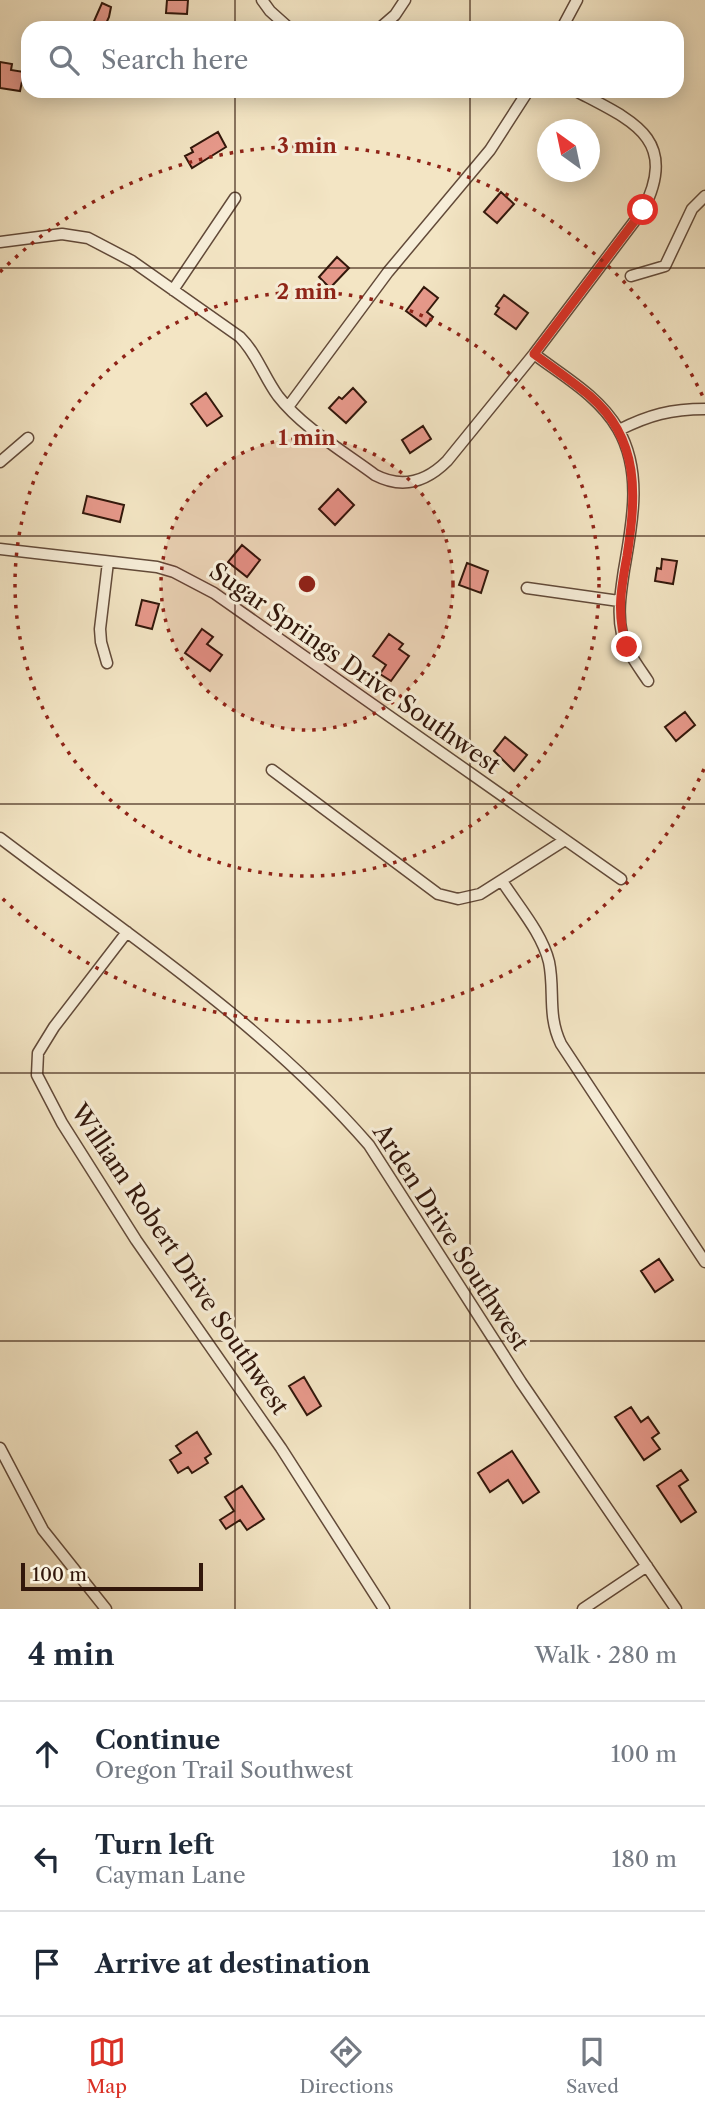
<!DOCTYPE html>
<html lang="en">
<head>
<meta charset="utf-8">
<style>
	body { margin:0; font-family:"Libre Caslon Text",serif; background:#f6f6f7; color:#1f2937 }
	.compass { position:absolute; left:537px; top:119px; width:63px; height:63px; border-radius:50%; background:#fff; box-shadow:0 4px 18px #0003; rotate:327deg }
	.scale { position:absolute; left:21px; bottom:18px; width:182px; box-sizing:border-box; padding-left:7px; border:4px solid #32170b; border-top:0; font-size:19px; line-height:24px; white-space:nowrap; color:#32170b; -webkit-text-stroke:5px #f7eed9; paint-order:stroke }
	.stop { position:absolute; width:21px; height:21px; margin:-16px; border:5px solid #d93025; border-radius:50%; background:#fff }
	.stop.end { background:#d93025; border-color:#fff; box-shadow:0 2px 7px #0008 }
	.list { margin:0; padding:0; list-style:none }
	h2 { display:flex; justify-content:space-between; align-items:center; height:91px; margin:0; padding:0 28px; font-size:30px }
	h2 small { font-size:23px; font-weight:400; color:#747a83 }
	.list li { display:grid; grid-template-columns:46px 1fr auto; gap:21px; align-items:center; box-sizing:border-box; height:105px; padding:0 28px; border-top:2px solid #e0e1e3 }
	.list b { display:block; font-size:26px; white-space:nowrap }
	.list p { margin:0; font-size:23px; white-space:nowrap; color:#747a83 }
	.list em { font-size:23px; font-style:normal; color:#747a83 }
	.icon { flex:none; width:38px; height:38px; fill:none; stroke:currentColor; stroke-width:2; stroke-linecap:round; stroke-linejoin:round }
	.map { position:relative; flex:none; width:705px; height:1609px; overflow:hidden }
	.search { position:absolute; background:#fff; box-shadow:0 4px 18px #0003; left:21px; right:21px; top:21px; height:77px; display:flex; align-items:center; gap:18px; box-sizing:border-box; padding:0 24px; border-radius:21px; color:#747a83; font-size:26px }
	.sheet { height:406px; background:#fff }
	nav { display:flex; justify-content:space-around; align-items:center; box-sizing:border-box; height:98px; border-top:2px solid #e0e1e3; background:#fff; font-size:19px; color:#747a83 }
	nav a { display:grid; justify-items:center; gap:4px }
	nav .on { color:#d93025 }
	.map>svg:first-child { display:block }
	.building { fill:#e7998b; stroke:#32170b; stroke-width:2 }
	.lines { fill:none; stroke-linecap:round; stroke-linejoin:round }
	.minor-casing { stroke:#624a39; stroke-width:13 }
	.minor { stroke:#f7eed9; stroke-width:10 }
	.route { stroke:#d93025; stroke-width:9 }
	.grid { fill:none; stroke:#32170b; stroke-width:2; stroke-opacity:0.55 }
	.ring { fill:none; stroke:#8f2418; stroke-width:3.5; stroke-dasharray:3.5 7 }
	.labels { text-anchor:middle; dominant-baseline:central; stroke-width:6; stroke-linejoin:round; paint-order:stroke }
	.street-label { font-size:24px; fill:#32170b; stroke:#f7eed9 }
	.centre { fill:#8f2418; stroke:#f7eed9; stroke-width:3.5 }
	.ring-label { font-size:21px; text-anchor:middle; font-weight:bold; fill:#8f2418; stroke:#f7eed9; stroke-width:6; stroke-linejoin:round; paint-order:stroke }
</style>
</head>
<body>
<div class="map">
<svg width="705" height="1609" viewBox="0 0 705 1609">
	<rect width="100%" height="100%" fill="#f3e5c4"/>
	<filter id="stains"><feTurbulence type="fractalNoise" baseFrequency=".00286" numOctaves="4"/><feColorMatrix values="0 0 0 0 .2 0 0 0 0 .09 0 0 0 0 .02 0 0 0 .5 -.17"/></filter>
	<radialGradient id="worn" r=".72"><stop offset=".6" stop-color="#630" stop-opacity="0"/><stop offset="1" stop-color="#630" stop-opacity=".3"/></radialGradient>
	<!-- building -->
	<path class="building" d="M167 0H188L187 14 166 13Z
		M102 3 111 7 109 17 104 28H91Z
		M0 62 12 64 11 70 24 72 20 91 0 88Z
		M218 132 226 147 192 168 185 156 193 152 191 148Z
		M501 192 514 204 497 223 484 212Z
		M337 257 349 268 330 288 319 277Z
		M424 287 438 298 427 312 433 317 426 326 406 311Z
		M504 295 528 313 516 329 495 314 499 308 496 306Z
		M353 388 366 402 346 423 329 408 339 397 342 399Z
		M206 393 222 416 207 426 191 404Z
		M423 426 431 439 410 453 402 440Z
		M338 489 354 505 335 525 319 509Z
		M87 496 124 505 120 522 83 513Z
		M242 545 260 560 247 577 228 562Z
		M662 559 677 561 673 584 655 581 657 568 661 569Z
		M467 563 488 571 481 593 459 585Z
		M142 600 159 604 152 629 136 625Z
		M202 629 213 637 207 644 222 655 210 671 185 653Z
		M389 634 403 644 399 649 409 656 391 681 380 674 386 665 373 656Z
		M685 712 695 725 676 741 665 727Z
		M505 737 527 755 514 771 494 751Z
		M659 1259 673 1280 655 1292 641 1271Z
		M304 1377 321 1406 307 1415 289 1386Z
		M631 1407 641 1422 648 1417 659 1433 652 1438 660 1449 644 1460 615 1417Z
		M197 1432 211 1454 205 1458 208 1463 192 1473 188 1467 178 1473 170 1460 181 1453 176 1446Z
		M512 1451 539 1492 523 1503 508 1480 490 1492 478 1473Z
		M681 1470 688 1480 679 1486 696 1512 681 1522 657 1486Z
		M242 1486 264 1519 247 1530 240 1520 226 1529 220 1520 234 1511 225 1497Z"/>
	<g class="lines">
		<defs>
			<path id="minor" d="M262 0 270 11 289 28
				M380 28 395 15 405 0
				M562 28 577 0
				M0 242 62 234 88 238 132 261 240 337C257 354 264 377 278 396 302 427 344 452 375 475 402 489 426 482 447 461L534 354 643 210C680 138 631 120 576 91
				M631 276 665 266 692 209 705 196
				M173 290 235 198
				M534 354C563 376 599 396 618 429 643 472 632 524 624 570 621 591 617 613 622 634 627 652 638 666 648 681
				M288 407 388 272 490 150 528 91
				M619 430C649 415 671 409 705 409
				M0 462 28 438
				M0 549 157 567 174 572 214 593 621 879
				M527 588 619 601
				M107 663 101 642 100 629 108 562
				M272 770 438 894 458 899 480 894 565 840
				M0 838C128 935 263 1023 369 1145L521 1382 676 1609
				M502 881C518 906 542 933 549 962 555 991 547 1015 561 1044L705 1262
				M127 932 54 1027 38 1053 37 1075 62 1123 136 1240 281 1448 384 1609
				M0 1448 43 1530 106 1609
				M583 1609 647 1566"/>
		</defs>
		<!-- minor casing -->
		<use href="#minor" class="minor-casing"/>
		<!-- minor -->
		<use href="#minor" class="minor"/>
	</g>
	<g class="lines">
		<!-- route -->
		<path class="route" d="M627 647C616 616 621 588 627 556 636 497 641 440 590 396 572 381 553 368 534 354L643 210"/>
	</g>
	<!-- grid -->
	<path class="grid" d="M235 0V28M470 0V28M235 91V1609M470 91V1609M0 268H705M0 536H705M0 804H705M0 1073H705M0 1341H705"/>
	<!-- distance rings -->
	<circle cx="307" cy="584" r="146" fill="#8f2418" fill-opacity=".12"/>
	<g class="ring">
		<circle cx="307" cy="584" r="146"/>
		<circle cx="307" cy="584" r="292"/>
		<path d="M704 769A438 438 0 0 1 0 896M0 272A438 438 0 0 1 704 399"/>
	</g>
	<g class="labels">
		<!-- street labels -->
		<g class="street-label">
			<text transform="translate(355 668) rotate(35)">Sugar Springs Drive Southwest</text>
			<text transform="translate(451 1237) rotate(57)">Arden Drive Southwest</text>
			<text transform="translate(180 1259) rotate(56)">William Robert Drive Southwest</text>
		</g>
	</g>
	<circle cx="307" cy="584" r="10" class="centre"/>
	<g class="ring-label">
		<text x="307" y="153">3 min</text>
		<text x="307" y="299">2 min</text>
		<text x="307" y="445">1 min</text>
	</g>
	<rect width="100%" height="100%" filter="url(#stains)"/>
	<rect width="100%" height="100%" fill="url(#worn)"/>
</svg>
<svg class="compass" viewBox="-18 -18 36 36"><path d="M0-13l5 13h-10z" fill="#e53935"/><path d="M0 13l5-13h-10z" fill="#747a83"/></svg>
<div class="scale">100 m</div>
<div class="stop" style="left:643px;top:210px"></div>
<div class="stop end" style="left:627px;top:647px"></div>
<div class="search"><svg class="icon" aria-label="search" viewBox="0 0 24 24"><circle cx="10" cy="10" r="6"/><path d="M15 15l6 6"/></svg>Search here</div>
</div>
<section class="sheet">
<h2>4 min<small>Walk · 280 m</small></h2>
<ul class="list">
<li><svg class="icon" aria-label="ahead" viewBox="0 0 24 24"><path d="M12 20V5M6 11l6-6 6 6"/></svg><div><b>Continue</b><p>Oregon Trail Southwest</p></div><em>100 m</em></li>
<li><svg class="icon" aria-label="left" viewBox="0 0 24 24"><path d="M17 20v-9H6M10 6l-5 5 5 5"/></svg><div><b>Turn left</b><p>Cayman Lane</p></div><em>180 m</em></li>
<li><svg class="icon" aria-label="arrive" viewBox="0 0 24 24"><path d="M6 21V4h12l-3 4 3 4H6"/></svg><div><b>Arrive at destination</b></div></li>
</ul>
</section>
<nav>
<a class="on"><svg class="icon" aria-label="map" viewBox="0 0 24 24"><path d="M3 6l6-2 6 2 6-2v14l-6 2-6-2-6 2zM9 4v14M15 6v14"/></svg>Map</a>
<a><svg class="icon" aria-label="directions" viewBox="0 0 24 24"><path d="M12 3l9 9-9 9-9-9zM9 14v-3h6M13 9l2 2-2 2"/></svg>Directions</a>
<a><svg class="icon" aria-label="saved" viewBox="0 0 24 24"><path d="M7 4h10v16l-5-4-5 4z"/></svg>Saved</a>
</nav>
</body>
</html>
